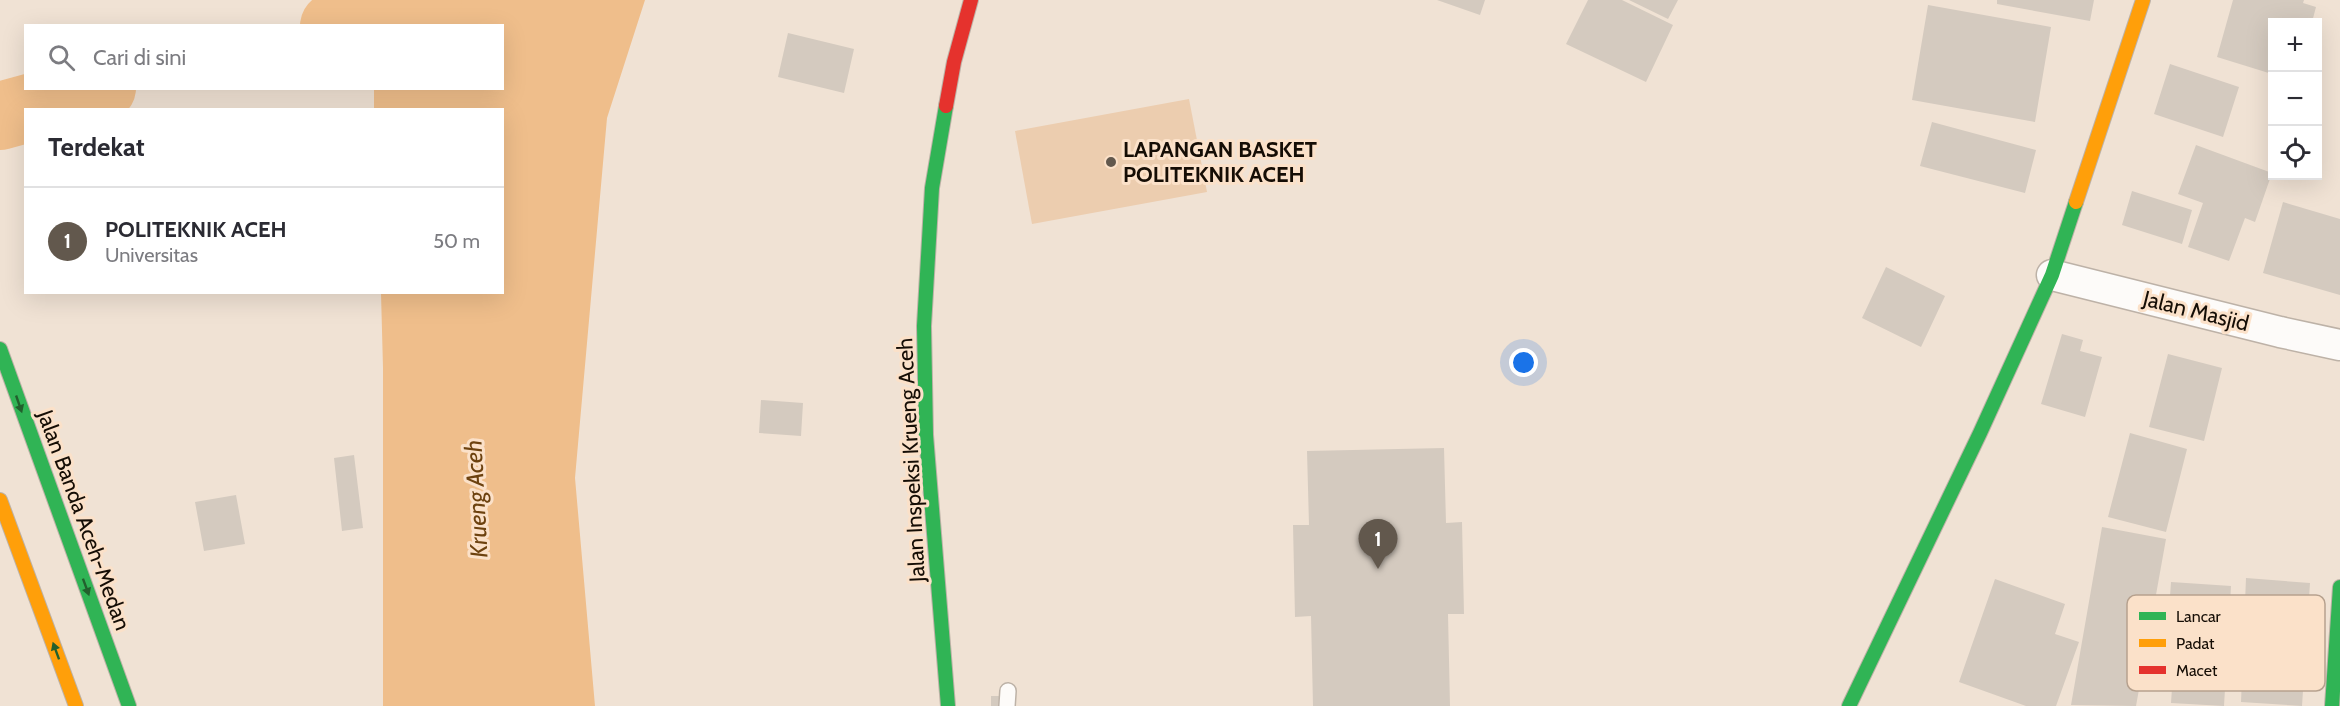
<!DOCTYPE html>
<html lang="id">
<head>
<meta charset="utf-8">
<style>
	body { margin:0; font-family:Cabin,sans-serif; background:#f7f7f7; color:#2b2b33 }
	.controls { position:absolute; right:18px; top:18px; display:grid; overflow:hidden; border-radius:0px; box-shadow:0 6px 24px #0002 }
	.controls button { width:54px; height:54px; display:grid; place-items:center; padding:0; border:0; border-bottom:2px solid #e1e1e2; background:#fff; color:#2b2b33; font:30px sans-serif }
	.you { position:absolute; left:1524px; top:363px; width:21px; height:21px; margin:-15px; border:4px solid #fff; border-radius:50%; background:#1a73e8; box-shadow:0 0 0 9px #1a73e833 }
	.badge { display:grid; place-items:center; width:39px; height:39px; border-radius:50%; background:#62584d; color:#fff; font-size:20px; font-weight:700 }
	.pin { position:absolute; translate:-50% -50px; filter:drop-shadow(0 2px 3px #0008) }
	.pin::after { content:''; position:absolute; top:32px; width:21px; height:18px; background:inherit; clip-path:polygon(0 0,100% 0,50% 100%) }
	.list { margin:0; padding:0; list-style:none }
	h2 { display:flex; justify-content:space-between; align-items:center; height:78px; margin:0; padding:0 24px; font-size:26px }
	h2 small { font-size:20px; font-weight:400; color:#7c7c81 }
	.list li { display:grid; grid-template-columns:39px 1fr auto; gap:18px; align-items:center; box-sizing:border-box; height:108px; padding:0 24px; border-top:2px solid #e1e1e2 }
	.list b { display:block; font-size:22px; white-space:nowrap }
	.list p { margin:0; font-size:20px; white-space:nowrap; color:#7c7c81 }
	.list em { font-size:20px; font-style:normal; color:#7c7c81 }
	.icon { flex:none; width:33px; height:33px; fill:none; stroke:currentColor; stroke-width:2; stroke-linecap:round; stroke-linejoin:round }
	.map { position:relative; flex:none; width:2340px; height:706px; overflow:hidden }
	.search { position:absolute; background:#fff; box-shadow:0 6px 24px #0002; left:24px; top:24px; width:480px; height:66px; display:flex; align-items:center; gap:15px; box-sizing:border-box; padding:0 21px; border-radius:0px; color:#7c7c81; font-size:22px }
	.panel { position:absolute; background:#fff; box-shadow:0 6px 24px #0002; left:24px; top:108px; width:480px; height:186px; border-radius:0px }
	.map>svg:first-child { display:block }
	.green { fill:#eccdaf }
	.water { fill:#efbe8b }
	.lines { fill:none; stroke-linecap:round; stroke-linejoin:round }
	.river { stroke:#efbe8b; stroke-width:68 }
	.building { fill:#d4cabf }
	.lane-casing { stroke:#bdb2a7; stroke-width:18 }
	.street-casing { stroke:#bdb2a7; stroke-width:33 }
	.fast-casing { stroke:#bdb2a7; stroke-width:16 }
	.slow-casing { stroke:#bdb2a7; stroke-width:16 }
	.jam-casing { stroke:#bdb2a7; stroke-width:16 }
	.lane { stroke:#fdfbf9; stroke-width:15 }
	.street { stroke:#fdfbf9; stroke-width:30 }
	.fast { stroke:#30b455; stroke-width:14 }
	.slow { stroke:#ff9f0a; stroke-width:14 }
	.jam { stroke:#e5322d; stroke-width:14 }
	.oneway { fill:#22602d }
	.poi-dot { fill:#62584d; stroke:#fbe1c9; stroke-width:2 }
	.labels { text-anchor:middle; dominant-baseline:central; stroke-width:6; stroke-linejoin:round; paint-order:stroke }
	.poi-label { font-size:22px; font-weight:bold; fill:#150d05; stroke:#fbe1c9; text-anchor:start }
	.street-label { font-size:22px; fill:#150d05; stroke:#fbe1c9 }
	.water-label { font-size:24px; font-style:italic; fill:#6d420f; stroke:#fbe1c9 }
	.key { fill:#fbe1c9; stroke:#b6a18e; stroke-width:1.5 }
	.key-label { font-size:16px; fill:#150d05 }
</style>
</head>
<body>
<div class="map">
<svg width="2340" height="706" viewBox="0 0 2340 706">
	<rect width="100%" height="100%" fill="#f0e2d4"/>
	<!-- green -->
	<path class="green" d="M1189 99 1207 192 1032 224 1015 131Z"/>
	<!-- water -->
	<path class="water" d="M373 0H645L607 118 575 478 595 706H383V368L381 293 502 292V110L374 109V89L502 88V26L372 25 371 5Z"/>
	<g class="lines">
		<!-- river -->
		<path class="river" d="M334 26 428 0
			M0 116 102 88"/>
	</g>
	<!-- building -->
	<path class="building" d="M1437 0H1485L1480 15Z
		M1588 0H1622L1673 25 1646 82 1566 44Z
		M1629 0H1678L1668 19Z
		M1997 0H2094L2090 21 1997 4Z
		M2233 0H2304L2303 3 2316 7 2312 22H2272V74L2217 57Z
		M1928 5 2051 27 2035 122 1912 100Z
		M788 33 854 49 844 93 778 77Z
		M2170 64 2239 87 2223 137 2154 114Z
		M1932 122 2036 150 2025 193 1920 166Z
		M2196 145 2272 173 2255 222 2245 218 2229 261 2188 247 2203 203 2178 194Z
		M2132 191 2192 210 2182 244 2122 225Z
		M2283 202 2340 219V295L2263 273Z
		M1886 267 1945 296 1921 347 1862 318Z
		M2062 334 2083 340 2080 351 2102 357 2085 417 2041 404Z
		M2168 354 2222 368 2204 441 2149 427Z
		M761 400 803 403 801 436 759 433Z
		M2130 433 2187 449 2166 532 2108 517Z
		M1444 448 1446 523 1462 522 1464 614H1448L1450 706H1313L1311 616 1295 617 1293 525H1309L1307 451Z
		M354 455 363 528 342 531 334 458Z
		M236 495 245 544 204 551 195 502Z
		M2102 527 2166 539 2136 706 2071 705Z
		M2246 578 2310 583 2302 706 2241 702Z
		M1995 579 2065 604 2055 634 2079 642 2056 706H2026L1959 682Z
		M2171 582 2231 586 2224 706 2171 703 2176 627 2168 626Z
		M991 696H1005V706H991Z"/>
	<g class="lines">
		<defs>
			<path id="lane" d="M1007 706 1008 691"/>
			<path id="street" d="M2052 275 2280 332 2340 345"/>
			<path id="fast" d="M946 106 932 188 924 326 926 435 948 706
				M0 349 129 706
				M1849 706 1980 433 2052 275 2076 202
				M2332 706 2340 587"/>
			<path id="slow" d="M2076 202 2143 0
				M0 500 76 706"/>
			<path id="jam" d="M946 106 954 62 971 0"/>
		</defs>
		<!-- lane casing -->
		<use href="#lane" class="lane-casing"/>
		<!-- street casing -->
		<use href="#street" class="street-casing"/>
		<!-- fast casing -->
		<use href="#fast" class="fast-casing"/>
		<!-- slow casing -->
		<use href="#slow" class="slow-casing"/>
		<!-- jam casing -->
		<use href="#jam" class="jam-casing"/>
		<!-- lane -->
		<use href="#lane" class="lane"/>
		<!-- street -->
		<use href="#street" class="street"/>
		<!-- fast -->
		<use href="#fast" class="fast"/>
		<!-- slow -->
		<use href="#slow" class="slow"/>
		<!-- jam -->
		<use href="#jam" class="jam"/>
	</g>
	<!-- one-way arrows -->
	<defs><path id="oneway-solid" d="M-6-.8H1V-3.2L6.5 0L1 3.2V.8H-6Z" transform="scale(1.5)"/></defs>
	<g class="oneway">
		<use href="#oneway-solid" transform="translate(19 404) rotate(71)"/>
		<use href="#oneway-solid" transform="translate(86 587) rotate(70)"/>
		<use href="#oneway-solid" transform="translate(56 651) rotate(-110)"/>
	</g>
	<!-- markers -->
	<circle class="poi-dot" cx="1111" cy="162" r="6"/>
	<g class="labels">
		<!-- poi labels -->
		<g class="poi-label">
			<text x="1123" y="149">LAPANGAN BASKET<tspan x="1123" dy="25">POLITEKNIK ACEH</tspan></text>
		</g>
		<!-- street labels -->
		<g class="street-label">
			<text transform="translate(2196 311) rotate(14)">Jalan Masjid</text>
			<text transform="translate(911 460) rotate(-93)">Jalan Inspeksi Krueng Aceh</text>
			<text transform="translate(84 520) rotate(70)">Jalan Banda Aceh-Medan</text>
		</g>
		<!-- water labels -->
		<g class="water-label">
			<text transform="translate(476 499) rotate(-93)">Krueng Aceh</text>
		</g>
	</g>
	<!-- legend -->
	<rect x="2127" y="595" width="198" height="96" rx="9" class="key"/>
	<rect x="2139" y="612" width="27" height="8" fill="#30b455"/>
	<rect x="2139" y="639" width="27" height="8" fill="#ff9f0a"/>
	<rect x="2139" y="666" width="27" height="8" fill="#e5322d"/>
	<g class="key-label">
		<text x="2176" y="622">Lancar</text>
		<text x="2176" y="649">Padat</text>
		<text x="2176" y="676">Macet</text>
	</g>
</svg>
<div class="controls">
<button>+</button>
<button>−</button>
<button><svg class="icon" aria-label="locate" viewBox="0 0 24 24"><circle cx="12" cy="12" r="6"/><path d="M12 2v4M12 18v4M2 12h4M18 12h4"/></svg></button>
</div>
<div class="you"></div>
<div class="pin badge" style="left:1378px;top:569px">1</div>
<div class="search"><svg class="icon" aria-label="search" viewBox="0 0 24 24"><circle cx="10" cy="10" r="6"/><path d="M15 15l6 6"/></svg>Cari di sini</div>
<section class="panel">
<h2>Terdekat<small></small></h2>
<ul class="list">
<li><span class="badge">1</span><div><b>POLITEKNIK ACEH</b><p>Universitas</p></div><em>50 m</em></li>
</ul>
</section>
</div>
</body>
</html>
